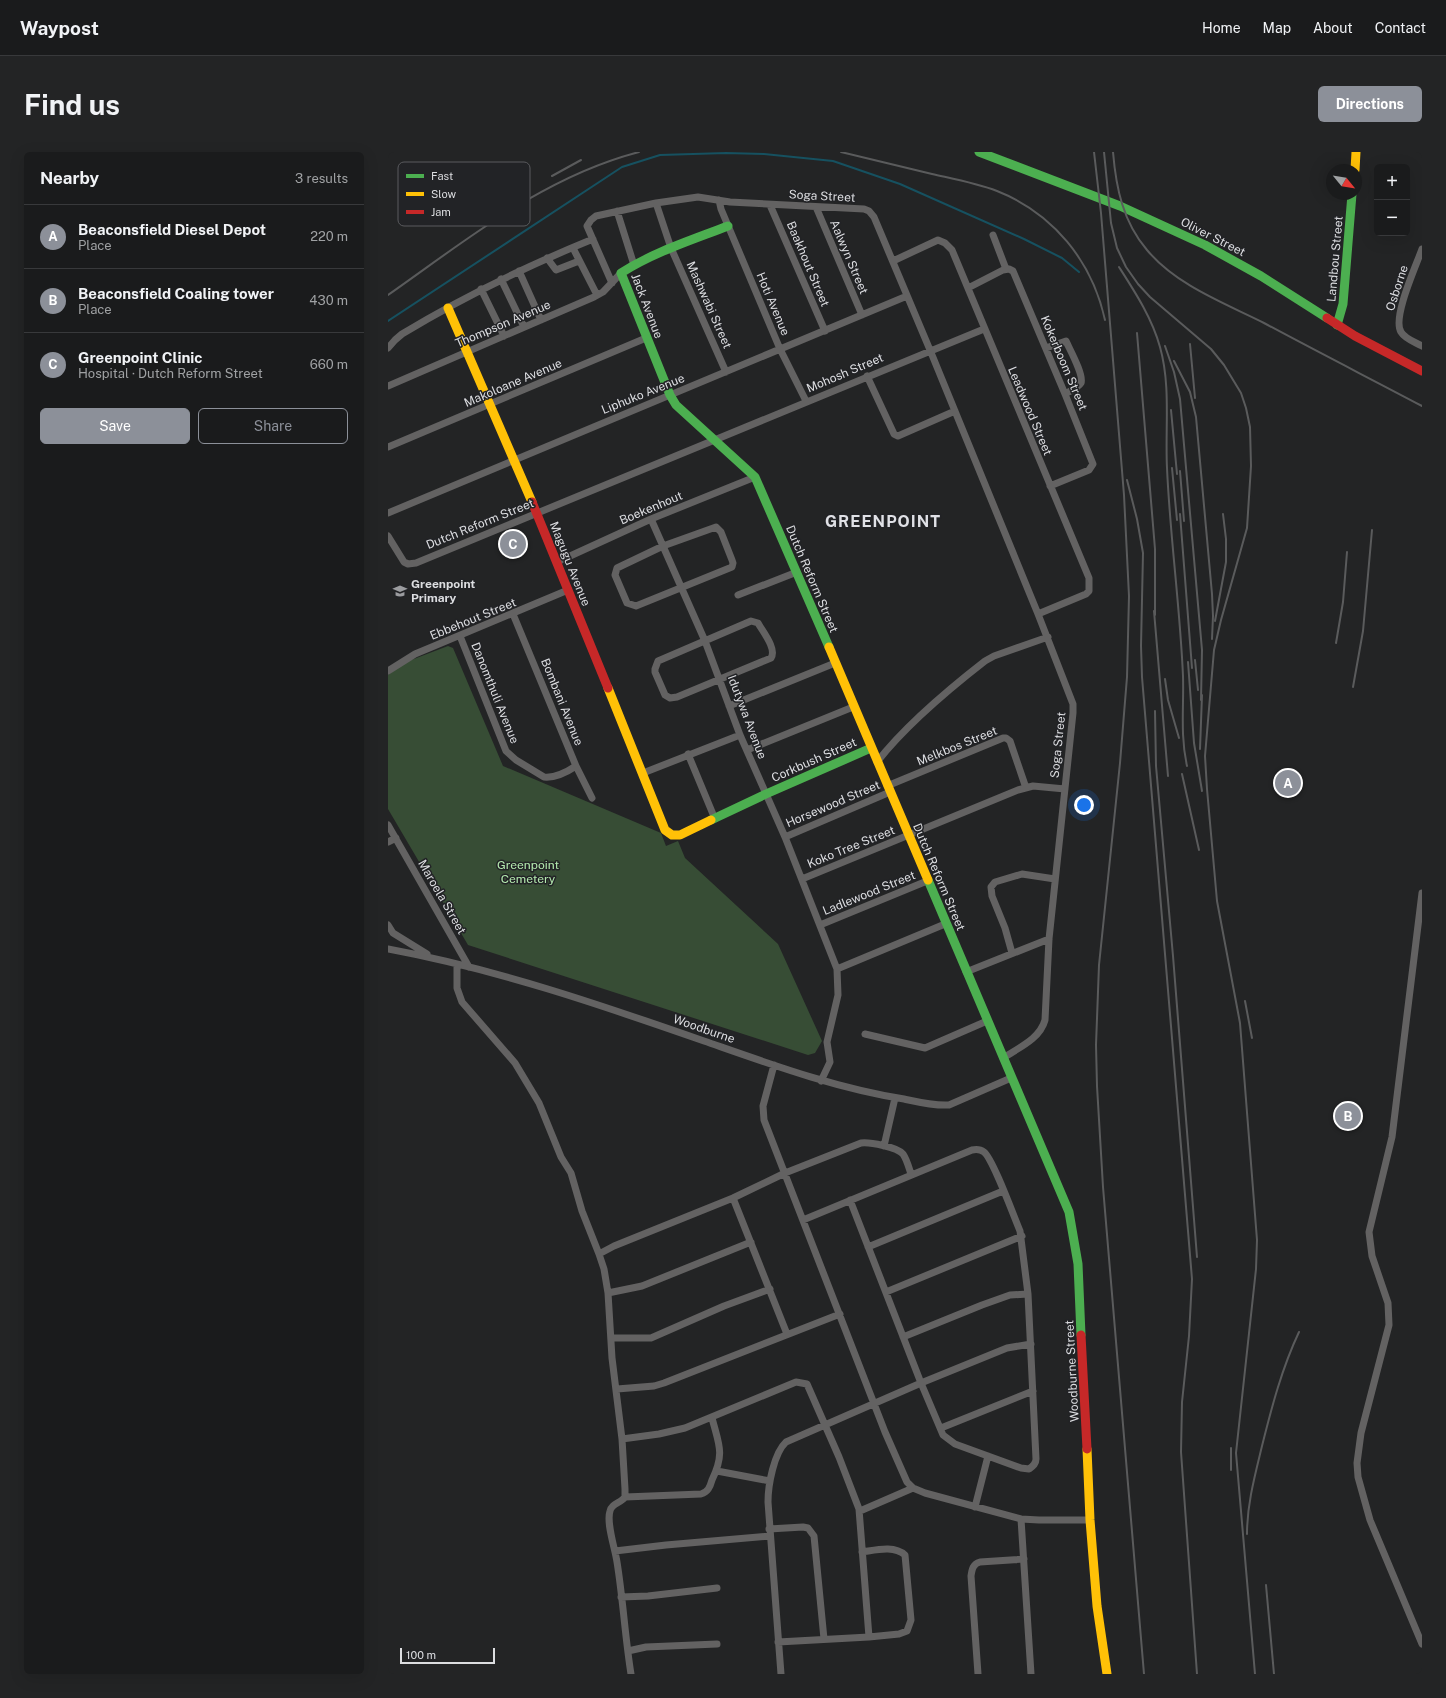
<!DOCTYPE html>
<html lang="en">
<head>
<meta charset="utf-8">
<style>
	body { margin:0; font-family:"Public Sans",sans-serif; background:#232425; color:#f1f3f6 }
	.controls { position:absolute; right:12px; top:12px; display:grid; overflow:hidden; border-radius:6px; box-shadow:0 4px 16px #0002 }
	.controls button { width:36px; height:36px; display:grid; place-items:center; padding:0; border:0; border-bottom:1px solid #38393b; background:#1a1b1c; color:#f1f3f6; font:20px sans-serif }
	.compass { position:absolute; left:938px; top:12px; width:36px; height:36px; border-radius:50%; background:#1a1b1c; box-shadow:0 4px 16px #0002; rotate:120deg }
	.scale { position:absolute; left:12px; bottom:10px; width:95px; box-sizing:border-box; padding-left:4px; border:2px solid #dcdde0; border-top:0; font-size:11px; line-height:14px; white-space:nowrap; color:#dcdde0; -webkit-text-stroke:3px #222326; paint-order:stroke }
	.you { position:absolute; left:696px; top:653px; width:14px; height:14px; margin:-10px; border:3px solid #fff; border-radius:50%; background:#1a73e8; box-shadow:0 0 0 6px #1a73e833 }
	.badge { display:grid; place-items:center; width:26px; height:26px; border-radius:50%; background:#8c9099; color:#fff; font-size:13px; font-weight:700 }
	.pin { position:absolute; translate:-50% -50%; border:2px solid #fff; box-shadow:0 1px 4px #0006 }
	.list { margin:0; padding:0; list-style:none }
	h2 { display:flex; justify-content:space-between; align-items:center; height:52px; margin:0; padding:0 16px; font-size:17px }
	h2 small { font-size:13px; font-weight:400; color:#9fa1a3 }
	.list li { display:grid; grid-template-columns:26px 1fr auto; gap:12px; align-items:center; box-sizing:border-box; height:64px; padding:0 16px; border-top:1px solid #38393b }
	.list b { display:block; font-size:15px; white-space:nowrap }
	.list p { margin:0; font-size:13px; white-space:nowrap; color:#9fa1a3 }
	.list em { font-size:13px; font-style:normal; color:#9fa1a3 }
	.actions { display:flex; gap:8px; padding:12px 16px }
	.actions a { flex:1; padding:9px 0; border:1px solid #8c9099; border-radius:6px; text-align:center; font-size:14px; color:#8c9099 }
	.actions .main { background:#8c9099; color:#fff }
	.map { position:relative; flex:none; width:1034px; height:1522px; overflow:hidden; border-radius:6px }
	header { display:flex; align-items:center; gap:24px; box-sizing:border-box; height:56px; padding:0 20px; background:#1a1b1c; border-bottom:1px solid #38393b }
	header strong { font-size:19px }
	nav { display:flex; gap:22px; margin-inline-start:auto; font-size:14px }
	.intro { display:flex; align-items:center; justify-content:space-between; box-sizing:border-box; height:96px; padding:0 24px }
	h1 { margin:0; font-size:28px }
	.button { padding:10px 18px; border-radius:6px; background:#8c9099; color:#fff; font-size:14px; font-weight:700 }
	main { display:flex; gap:24px; padding:0 24px }
	aside { flex:1; background:#1a1b1c; border-radius:6px; box-shadow:0 4px 16px #0002 }
	.map>svg:first-child { display:block }
	.green { fill:#374d35 }
	.lines { fill:none; stroke-linecap:round; stroke-linejoin:round }
	.stream { stroke:#165160; stroke-width:2 }
	.street { stroke:#636262; stroke-width:7 }
	.fast { stroke:#4caf50; stroke-width:9 }
	.slow { stroke:#ffc107; stroke-width:9 }
	.jam { stroke:#c62828; stroke-width:9 }
	.rail { stroke:#5a5b5c; stroke-width:2 }
	.labels { text-anchor:middle; dominant-baseline:central; stroke-width:3; stroke-linejoin:round; paint-order:stroke }
	.street-label { font-size:12px; fill:#dcdde0; stroke:#222326 }
	.poi-label { font-size:12px; font-weight:bold; fill:#dcdde0; stroke:#222326; text-anchor:start }
	.park-label { font-size:12px; fill:#b4eaaf; stroke:#222326 }
	.district-label { font-size:16px; font-weight:bold; letter-spacing:1px; fill:#e0e1e6; stroke:#222326 }
	.key { fill:#222326; stroke:#5a5b5e; stroke-width:1 }
	.key-label { font-size:11px; fill:#dcdde0 }
</style>
</head>
<body>
<header>
<strong>Waypost</strong>
<nav><a>Home</a><a>Map</a><a>About</a><a>Contact</a></nav>
</header>
<div class="intro"><h1>Find us</h1><a class="button">Directions</a></div>
<main>
<aside>
<h2>Nearby<small>3 results</small></h2>
<ul class="list">
<li><span class="badge">A</span><div><b>Beaconsfield Diesel Depot</b><p>Place</p></div><em>220 m</em></li>
<li><span class="badge">B</span><div><b>Beaconsfield Coaling tower</b><p>Place</p></div><em>430 m</em></li>
<li><span class="badge">C</span><div><b>Greenpoint Clinic</b><p>Hospital · Dutch Reform Street</p></div><em>660 m</em></li>
</ul>
<div class="actions"><a class="main">Save</a><a>Share</a></div>
</aside>
<div class="map">
<svg width="1034" height="1522" viewBox="0 0 1034 1522">
	<rect width="100%" height="100%" fill="#232425"/>
	<!-- green -->
	<path class="green" d="M60 494 65 496 115 614 273 681 278 694 290 689 297 706 390 792 434 889 427 901 420 903 80 793 0 657V523L18 510Z"/>
	<g class="lines">
		<!-- stream -->
		<path class="stream" d="M0 169 234 15 272 3 338 1 376 2 445 9 512 32 636 87 674 106 691 120"/>
		<!-- street -->
		<path class="street" d="M331 48 333 57 392 197 418 249
			M268 51 283 96 338 220
			M382 53 437 179
			M428 55 474 163
			M229 59 246 113
			M605 83 618 117
			M185 96 209 143
			M1034 97C1028 114 1004 166 1013 180 1017 187 1027 190 1034 194
			M159 106 168 118 191 109
			M505 109 550 88 557 91 564 98 701 426V439L698 442 650 462
			M131 119 153 168
			M113 127 136 175
			M224 131 199 74 203 68 208 64 268 51 310 45 342 50 476 57 481 59 486 65 542 198 650 462 685 552V561L661 787 657 868C652 887 630 896 615 906
			M580 136 615 118 621 117 625 119 677 242 705 312 701 318 662 334
			M93 137 116 184
			M0 196 7 188 14 182C75 145 139 114 205 87
			M658 196 678 189C682 198 696 223 693 231 690 236 682 239 677 242
			M479 224 506 282 510 284 567 259
			M0 234 206 145 215 140 233 121
			M0 295 258 186
			M0 361 519 144
			M263 367 317 489 352 583 397 685 449 817 450 843 439 890 442 910 433 929
			M328 375 333 380 344 408 345 411 344 415 248 454 239 451 227 423 229 416 275 394Z
			M0 384 16 410 20 412 28 411 596 177
			M169 410 263 367 367 325
			M350 443 409 420
			M125 462 188 614 204 646
			M363 469 370 471C375 480 389 497 383 506L289 545 282 546 277 543 267 520V517L270 509Z
			M72 484 118 599 128 608 156 625C166 626 179 620 188 614
			M0 519 27 502 180 438
			M341 554 447 511
			M359 598 465 555
			M300 602 327 667
			M489 610C517 574 561 537 597 509L606 504 660 485
			M255 621 352 583
			M499 634 615 586H618L622 589 638 636
			M0 673 81 815
			M397 685 502 640
			M0 690 8 686
			M414 727 630 638 645 634 677 637
			M1034 741 1004 985 981 1080 984 1104 1000 1151 1001 1173 973 1281 969 1311 970 1325 982 1368 1034 1492
			M0 773 5 781 39 802
			M432 773 539 729
			M0 797C108 817 213 853 316 889 382 912 447 936 516 947 530 950 546 954 561 953L623 926
			M624 801 617 776 604 744 603 735 607 730 634 722 667 727
			M69 812V836L74 850 127 911 151 951 173 1005 183 1021 194 1059 211 1102
			M449 817 557 772
			M578 820 661 787
			M477 882 537 896 599 869
			M386 913 375 954 376 968 497 1280 519 1330 525 1336 537 1341 633 1367 651 1368H702
			M496 994 507 946
			M345 1046 399 1182
			M415 1068 584 998C588 997 592 997 596 1000 605 1007 626 1065 632 1079L640 1142 648 1307C648 1312 645 1314 641 1317L633 1316 567 1292 555 1283 533 1231 462 1048
			M480 1095 615 1039
			M498 1140 634 1084
			M220 1141 254 1134 363 1090
			M515 1185 594 1153 622 1143 640 1142
			M223 1186H263L336 1154 382 1137
			M229 1237 266 1234 276 1231 452 1162
			M553 1276 645 1239
			M234 1287 271 1282 297 1276 408 1230 419 1232 451 1305 471 1357 481 1485
			M329 1319 382 1329
			M237 1345 313 1342C320 1340 322 1335 324 1328 337 1301 331 1293 324 1266
			M587 1355 600 1304
			M472 1359 525 1336
			M633 1367 643 1522
			M381 1377 415 1375 420 1376 426 1384 436 1487
			M227 1399 278 1393 382 1384
			M233 1445 260 1444 329 1436
			M390 1490 481 1485 511 1482 519 1479 523 1468 517 1403C506 1393 488 1398 474 1400
			M240 1499 258 1495 329 1492
			M243 1522C237 1485 235 1447 229 1410 227 1396 218 1371 222 1359 223 1352 233 1351 237 1345V1337L234 1287 224 1206 220 1141 216 1117 211 1102 226 1094 345 1046 397 1021 473 991C482 990 509 995 515 1002 519 1008 521 1016 523 1022
			M393 1522 380 1350C380 1333 386 1301 398 1290L533 1231 619 1196 643 1192
			M590 1522 583 1424C584 1417 585 1412 592 1410L636 1407"/>
		<!-- fast -->
		<path class="fast" d="M591 0 732 54 817 93 873 124 939 166
			M340 74C304 88 266 100 233 121L282 243 288 253 367 325 441 495
			M949 173 955 152 964 42
			M323 668 378 642 483 596
			M540 728 681 1060 690 1112 693 1183"/>
		<!-- slow -->
		<path class="slow" d="M967 18 968 0
			M60 156 144 350
			M441 495 540 728
			M220 536 277 678 284 683H292L323 668
			M699 1297 702 1368 709 1454 719 1522"/>
		<!-- jam -->
		<path class="jam" d="M939 166 967 184 1034 219
			M144 350 220 536
			M693 1183 699 1297"/>
		<!-- rail -->
		<path class="rail" d="M453 0C483 7 514 15 544 22 566 27 588 31 609 39 665 61 704 109 717 168
			M706 0 713 61 736 343 741 444 739 525 732 611 711 813 708 893 709 934 715 1035 756 1522
			M716 0 723 71 729 96 738 115 750 132 762 145 823 197 836 213 853 241 858 256 862 275 863 314 859 376 833 468 826 498 817 604 819 637 829 749 852 871 869 1088 868 1117 848 1301 867 1522
			M725 0C728 36 735 70 759 98 788 133 836 151 876 171 928 199 981 226 1034 254
			M164 24 193 8
			M731 115C747 140 764 166 772 195 783 234 777 276 779 316 782 385 792 454 795 524 796 555 792 582 799 614
			M0 143C80 87 155 25 251 0
			M749 181 767 397V463
			M802 192 807 246
			M777 194 786 220 792 247 814 498 813 548
			M786 209 802 240 808 265 824 442 825 464 824 487
			M783 258 789 322
			M784 316 789 368
			M792 319 796 369
			M739 328 749 367 755 401 753 494 754 525 804 1127 801 1184 794 1250 793 1300 809 1522
			M792 362 804 516
			M766 459 780 624
			M827 469 838 410V387L835 362
			M948 491 955 450 959 400
			M807 508 810 538
			M800 510 806 591 814 639
			M777 527 780 548 791 586
			M965 535 975 479 984 378
			M767 559 768 614 785 804 809 1105
			M812 597 814 543
			M794 622 811 698
			M857 849 864 886
			M843 1318V1296
			M859 1382C859 1352 867 1323 874 1294 884 1254 894 1216 911 1180
			M878 1433 886 1522"/>
	</g>
	<!-- icons -->
	<defs>
		<symbol id="school-bare" viewBox="-9 -9 18 18"><path d="M0-5L7-2L0 1L-7-2ZM-4 1L0 2.5L4 1V4Q0 6-4 4Z" fill="#9b9c9f" stroke="#222326" stroke-width="2.5" paint-order="stroke"/></symbol>
	</defs>
	<g fill-rule="evenodd">
		<use href="#school-bare" x="2" y="429" width="20" height="20"/>
	</g>
	<g class="labels">
		<!-- street labels -->
		<g class="street-label">
			<text transform="translate(434 44) rotate(3)">Soga Street</text>
			<text transform="translate(825 85) rotate(27)">Oliver Street</text>
			<text transform="translate(461 105) rotate(67)">Aalwyn Street</text>
			<text transform="translate(947 107) rotate(-85)">Landbou Street</text>
			<text transform="translate(420 112) rotate(67)">Baakhout Street</text>
			<text transform="translate(1009 136) rotate(-72)">Osborne</text>
			<text transform="translate(385 152) rotate(67)">Hoti Avenue</text>
			<text transform="translate(321 153) rotate(66)">Mashwabi Street</text>
			<text transform="translate(259 154) rotate(69)">Jack Avenue</text>
			<text transform="translate(115 172) rotate(-23)">Thompson Avenue</text>
			<text transform="translate(676 211) rotate(67)">Kokerboom Street</text>
			<text transform="translate(457 221) rotate(-23)">Mohosh Street</text>
			<text transform="translate(125 231) rotate(-23)">Makoloane Avenue</text>
			<text transform="translate(255 242) rotate(-22)">Liphuko Avenue</text>
			<text transform="translate(642 259) rotate(67)">Leadwood Street</text>
			<text transform="translate(263 356) rotate(-23)">Boekenhout</text>
			<text transform="translate(92 372) rotate(-22)">Dutch Reform Street</text>
			<text transform="translate(182 412) rotate(68)">Magugu Avenue</text>
			<text transform="translate(424 427) rotate(67)">Dutch Reform Street</text>
			<text transform="translate(85 467) rotate(-22)">Ebbehout Street</text>
			<text transform="translate(107 541) rotate(68)">Danomthuli Avenue</text>
			<text transform="translate(174 550) rotate(68)">Bombani Avenue</text>
			<text transform="translate(359 565) rotate(69)">Idutywa Avenue</text>
			<text transform="translate(670 593) rotate(-84)">Soga Street</text>
			<text transform="translate(569 594) rotate(-22)">Melkbos Street</text>
			<text transform="translate(426 608) rotate(-24)">Corkbush Street</text>
			<text transform="translate(445 652) rotate(-23)">Horsewood Street</text>
			<text transform="translate(463 695) rotate(-22)">Koko Tree Street</text>
			<text transform="translate(551 725) rotate(67)">Dutch Reform Street</text>
			<text transform="translate(481 741) rotate(-22)">Ladlewood Street</text>
			<text transform="translate(54 745) rotate(60)">Maroela Street</text>
			<text transform="translate(316 877) rotate(19)">Woodburne</text>
			<text transform="translate(684 1219) rotate(-93)">Woodburne Street</text>
		</g>
		<!-- poi labels -->
		<g class="poi-label">
			<text x="23" y="432">Greenpoint<tspan x="23" dy="14">Primary</tspan></text>
		</g>
		<!-- park labels -->
		<g class="park-label">
			<text x="140" y="713">Greenpoint<tspan x="140" dy="14">Cemetery</tspan></text>
		</g>
		<!-- district labels -->
		<g class="district-label">
			<text x="495" y="369">GREENPOINT</text>
		</g>
	</g>
	<!-- legend -->
	<rect x="10" y="10" width="132" height="64" rx="6" class="key"/>
	<rect x="18" y="22" width="18" height="4" fill="#4caf50"/>
	<rect x="18" y="40" width="18" height="4" fill="#ffc107"/>
	<rect x="18" y="58" width="18" height="4" fill="#c62828"/>
	<g class="key-label">
		<text x="43" y="28">Fast</text>
		<text x="43" y="46">Slow</text>
		<text x="43" y="64">Jam</text>
	</g>
</svg>
<div class="controls">
<button>+</button>
<button>−</button>
</div>
<svg class="compass" viewBox="-18 -18 36 36"><path d="M0-13l5 13h-10z" fill="#e53935"/><path d="M0 13l5-13h-10z" fill="#9fa1a3"/></svg>
<div class="scale">100 m</div>
<div class="you"></div>
<div class="pin badge" style="left:900px;top:631px">A</div>
<div class="pin badge" style="left:960px;top:964px">B</div>
<div class="pin badge" style="left:125px;top:392px">C</div>
</div>
</main>
</body>
</html>
